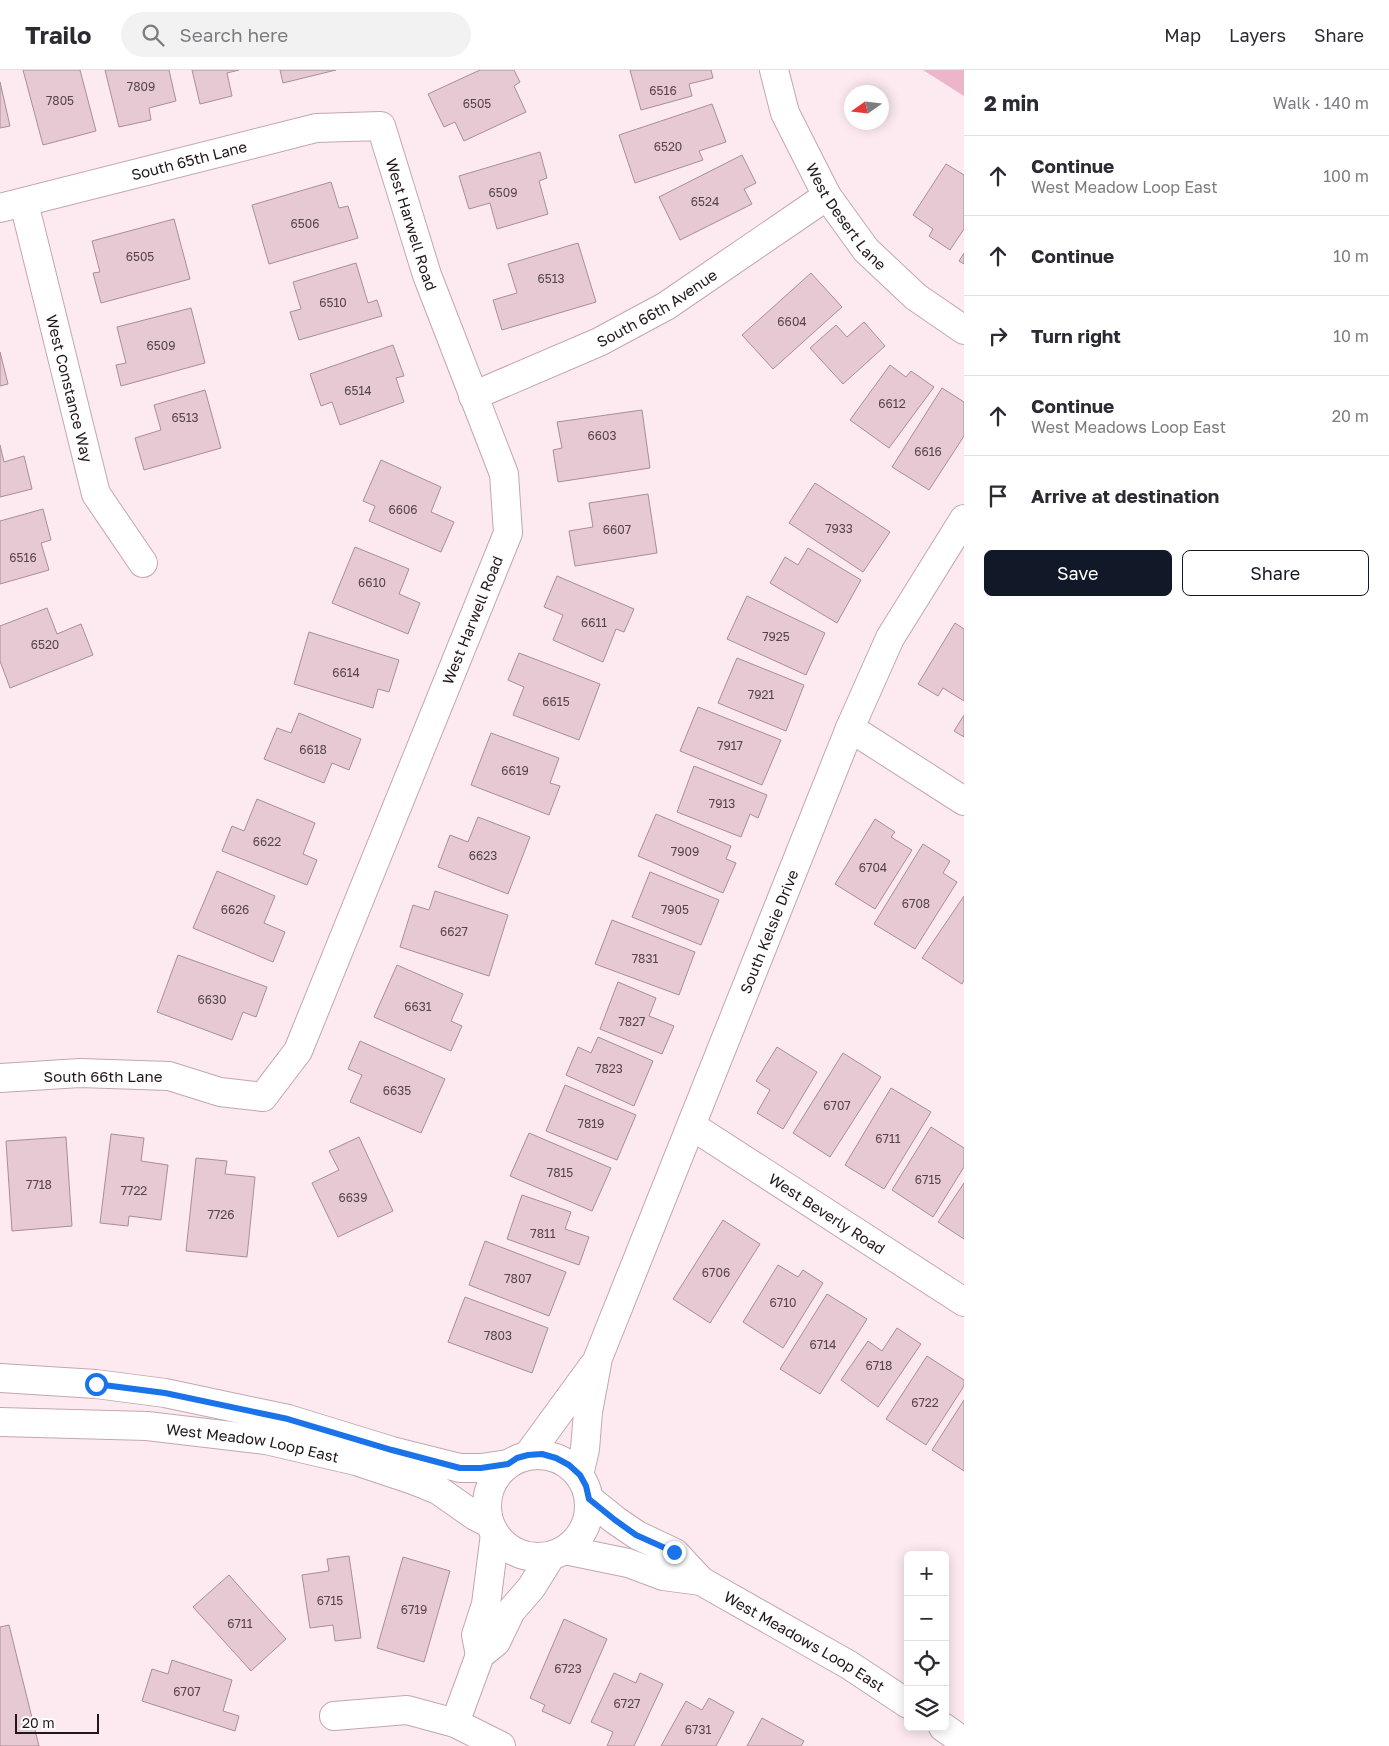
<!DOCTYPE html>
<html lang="en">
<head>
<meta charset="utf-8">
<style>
	body { margin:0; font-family:"Golos Text",sans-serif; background:#f2f2f3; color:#2b2b33 }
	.controls { position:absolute; right:15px; bottom:15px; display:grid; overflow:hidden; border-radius:8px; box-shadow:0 2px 12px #0003 }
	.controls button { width:45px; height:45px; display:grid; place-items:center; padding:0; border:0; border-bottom:1px solid #e1e1e2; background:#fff; color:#2b2b33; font:25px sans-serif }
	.compass { position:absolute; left:844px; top:15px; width:45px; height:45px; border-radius:50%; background:#fff; box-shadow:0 2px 12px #0003; rotate:256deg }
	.scale { position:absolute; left:15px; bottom:12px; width:84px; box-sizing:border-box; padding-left:5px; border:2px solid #22171b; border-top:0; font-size:14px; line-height:18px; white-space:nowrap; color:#22171b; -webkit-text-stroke:4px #fdfdfd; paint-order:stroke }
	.stop { position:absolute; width:15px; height:15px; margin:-11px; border:4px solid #1a73e8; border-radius:50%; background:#fff }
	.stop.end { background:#1a73e8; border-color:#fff; box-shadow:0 1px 5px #0008 }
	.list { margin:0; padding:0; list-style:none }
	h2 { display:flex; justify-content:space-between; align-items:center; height:65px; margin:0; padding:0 20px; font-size:21px }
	h2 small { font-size:16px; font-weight:400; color:#7c7c81 }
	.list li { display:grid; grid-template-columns:32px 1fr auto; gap:15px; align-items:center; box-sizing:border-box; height:80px; padding:0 20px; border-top:1px solid #e1e1e2 }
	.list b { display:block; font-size:19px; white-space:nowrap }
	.list p { margin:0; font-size:16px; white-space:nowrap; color:#7c7c81 }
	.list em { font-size:16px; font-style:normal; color:#7c7c81 }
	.actions { display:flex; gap:10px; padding:15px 20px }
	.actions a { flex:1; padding:11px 0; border:1px solid #111827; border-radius:8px; text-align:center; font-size:18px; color:#111827 }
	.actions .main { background:#111827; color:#fff }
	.icon { flex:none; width:28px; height:28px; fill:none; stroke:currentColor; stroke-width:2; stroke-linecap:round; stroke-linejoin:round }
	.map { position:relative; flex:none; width:964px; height:1676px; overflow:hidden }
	header { display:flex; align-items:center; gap:30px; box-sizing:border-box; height:70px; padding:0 25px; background:#fff; border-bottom:1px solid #e1e1e2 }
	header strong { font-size:24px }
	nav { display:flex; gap:28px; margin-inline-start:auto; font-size:18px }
	.search { width:350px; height:45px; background:#f2f2f3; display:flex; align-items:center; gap:12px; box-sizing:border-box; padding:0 18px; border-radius:28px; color:#7c7c81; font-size:19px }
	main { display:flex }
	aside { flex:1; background:#fff }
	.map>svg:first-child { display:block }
	.green { fill:#ecb5c9 }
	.building { fill:#e7c9d3; stroke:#a98d97 }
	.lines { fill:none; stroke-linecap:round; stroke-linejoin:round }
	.minor-casing { stroke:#c3a6b0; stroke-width:30 }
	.tertiary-casing { stroke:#c3a6b0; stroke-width:30 }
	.minor { stroke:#fff; stroke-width:28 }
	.tertiary { stroke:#fff; stroke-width:28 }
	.route { stroke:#1a73e8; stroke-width:6 }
	.labels { text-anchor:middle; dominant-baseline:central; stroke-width:4; stroke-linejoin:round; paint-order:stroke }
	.number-label { font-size:12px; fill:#534449 }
	.street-label { font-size:15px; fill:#22171b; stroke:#fdfdfd }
</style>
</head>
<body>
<header>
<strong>Trailo</strong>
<div class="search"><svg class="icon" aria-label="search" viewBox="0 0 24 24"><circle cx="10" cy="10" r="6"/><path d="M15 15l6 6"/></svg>Search here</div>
<nav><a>Map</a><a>Layers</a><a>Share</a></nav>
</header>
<main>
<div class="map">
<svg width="964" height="1676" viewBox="0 0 964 1676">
	<rect width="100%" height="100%" fill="#fdeaf0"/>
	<!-- green -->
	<path class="green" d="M923 0H964V26Z"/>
	<!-- building -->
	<path class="building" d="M23 0H80L96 61 43 75Z
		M105 0H169L176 31 149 38 151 50 119 57Z
		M192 0H239L227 3 232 26 200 34Z
		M280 0H336L283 13Z
		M480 0H514L520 12 514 16 526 42 464 71 455 52 444 57 428 24Z
		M630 0H711L713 8 689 14 692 26 641 40Z
		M0 12 10 56 0 58Z
		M712 34 726 72 699 81 703 90 635 113 619 65Z
		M540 82 547 108 539 111 548 144 497 159 490 133 469 139 459 106Z
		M742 85 756 113 744 119 752 134 680 170 659 127Z
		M946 94 964 105V159L950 180 929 166 933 159 913 145Z
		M331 112 339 138 348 136 358 168 269 194 252 135Z
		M174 149 190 209 101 233 93 203 100 202 92 171Z
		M578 173 596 232 502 260 493 230 517 223 508 194Z
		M964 183V194L959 191Z
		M356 193 368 233 377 230 382 246 299 270 290 242 301 239 293 212Z
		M811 203 842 237 773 299 742 265Z
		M191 238 205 293 121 316 116 295 126 293 117 257Z
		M864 252 885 276 843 314 810 278 836 255 847 267Z
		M393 275 404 306 396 308 404 332 340 355 332 332 321 336 310 304Z
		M0 282 8 314 0 316Z
		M890 295 906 307 911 301 934 317 889 378 850 350Z
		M942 318 964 332V366L929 420 892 397Z
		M205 320 221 378 144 400 135 368 161 360 154 335Z
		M642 340 650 398 558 412 553 380 562 378 557 352Z
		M0 375 4 392 24 386 32 419 0 427Z
		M381 390 441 417 431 442 454 452 441 482 369 451 375 436 363 431Z
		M815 413 890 462 863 502 789 453Z
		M648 424 657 483 575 496 569 461 593 457 589 433Z
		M43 439 51 470 41 473 49 500 0 514V451Z
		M355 477 409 499 399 524 420 533 408 564 332 533Z
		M808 478 861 510 837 553 770 513 785 487 798 495Z
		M557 506 634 539 624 562 616 559 603 592 553 570 563 545 544 537Z
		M747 526 825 563 806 605 727 569Z
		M47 538 57 564 81 554 93 585 10 618 0 591V556Z
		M955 553 964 559V631L943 618 938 626 918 614Z
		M309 562 399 590 389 622 378 619 373 638 294 614Z
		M519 583 600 614 579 670 513 645 524 617 508 610Z
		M737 588 804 615 786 661 718 633Z
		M698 637 781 670 762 715 680 681Z
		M299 643 361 669 349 700 332 693 324 713 264 689 277 658 291 663Z
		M964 645V667L954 661Z
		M491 663 559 688 550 713 560 716 549 745 471 715Z
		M694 696 767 725 758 748 750 744 741 767 677 742Z
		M257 729 315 753 303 784 317 790 307 815 222 781 232 756 244 761Z
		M656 744 731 776 726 789 736 793 723 823 638 786Z
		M478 747 530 767 508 824 438 797 450 765 468 772Z
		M875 749 895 762 891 767 912 780 875 839 835 814Z
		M923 774 950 791 943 803 957 812 915 879 874 854Z
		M217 801 275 826 264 853 285 862 273 892 193 858Z
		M650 802 719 830 701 875 632 847Z
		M435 821 508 845 489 906 400 877 413 835 429 840Z
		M964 826V910L962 914 922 888Z
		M612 850 695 882 679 925 595 894Z
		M178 885 267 917 256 947 243 942 232 970 157 942Z
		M397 895 463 924 451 951 462 956 451 981 374 947Z
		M618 912 656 928 649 946 674 956 662 984 600 959Z
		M598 967 653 991 634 1036 566 1005 578 977 591 983Z
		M360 971 445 1009 421 1063 350 1032 362 1005 348 999Z
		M777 977 817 1002 783 1059 757 1043 770 1020 756 1011Z
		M843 983 881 1007 830 1087 793 1063Z
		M565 1015 636 1045 617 1090 546 1061Z
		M891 1018 931 1042 884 1119 845 1095Z
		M931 1057 964 1078V1097L933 1147 892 1120Z
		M529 1063 611 1098 592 1141 510 1106Z
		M111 1064 144 1068 141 1091 168 1095 161 1150 129 1146 128 1156 100 1153Z
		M66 1067 72 1156 12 1161 6 1071Z
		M359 1067 393 1141 338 1167 312 1113 339 1100 329 1081Z
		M196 1088 227 1091 225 1104 255 1107 247 1187 186 1181Z
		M964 1113V1169L938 1152Z
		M522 1125 571 1142 565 1159 589 1167 579 1195 507 1169Z
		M723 1150 760 1174 710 1253 673 1229Z
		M485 1171 566 1202 549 1246 469 1215Z
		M778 1195 798 1207 803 1200 823 1213 783 1278 743 1252Z
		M827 1224 867 1249 820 1324 780 1299Z
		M465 1227 548 1258 532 1303 448 1272Z
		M897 1258 921 1274 878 1337 841 1310 868 1271 882 1281Z
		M927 1286 964 1310V1316L926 1375 886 1349Z
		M964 1330V1401L932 1380Z
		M349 1486 361 1568 335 1571 333 1555 310 1558 302 1505 329 1501 327 1489Z
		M403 1487 450 1501 424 1592 377 1578Z
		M229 1505 286 1569 251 1601 193 1537Z
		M564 1549 607 1569 570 1654 542 1641 545 1635 530 1628Z
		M9 1555 39 1676H0V1557Z
		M172 1590 232 1610 223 1641 239 1646 235 1661 142 1631 152 1599 168 1604Z
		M614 1603 636 1613 640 1603 663 1614 634 1676H607L613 1662 591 1652Z
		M709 1628 734 1642 716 1676H661L686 1631 702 1640Z
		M762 1648 804 1671 801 1676H747Z"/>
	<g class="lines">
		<defs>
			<g id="minor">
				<path id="s1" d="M774 0 785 43 827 126 866 180 916 227 964 260"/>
				<path id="s2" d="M24 133 96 424 143 493"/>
				<path id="s3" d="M0 138 316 58 381 56 427 205 504 404 508 463 298 981 263 1027 220 1022 169 1006 80 1003 0 1008"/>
				<path id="s4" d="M473 326 599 272 666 236 827 126"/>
				<path d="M850 658 964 731"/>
				<path id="s5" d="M692 1056 964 1232"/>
				<path d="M528 1385 593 1296"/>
				<path id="s6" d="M579 1405 585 1379 588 1342 598 1288 850 658 890 568 964 449"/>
				<path d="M480 1585 476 1565 486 1534 495 1464"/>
				<path d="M334 1646 407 1640 455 1653 501 1676"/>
				<path d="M455 1653 480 1585 496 1572 511 1541 531 1518 551 1486"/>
			</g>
			<g id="tertiary">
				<path d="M0 1308 96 1314 165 1323 288 1349 392 1381 460 1398H481L508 1394"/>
				<path id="s7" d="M0 1352 147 1356 266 1370 356 1391 413 1410 438 1420 475 1446 489 1453"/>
				<circle cx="538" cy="1436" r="51"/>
				<path id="s8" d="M589 1429 615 1450 637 1465 675 1483 701 1511 849 1595 908 1634"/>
				<path d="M565 1480 628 1493 663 1506 701 1511"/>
				<path d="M943 1657 964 1672"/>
			</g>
		</defs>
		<!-- minor casing -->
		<use href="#minor" class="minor-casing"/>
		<!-- tertiary casing -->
		<use href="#tertiary" class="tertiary-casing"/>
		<!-- minor -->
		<use href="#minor" class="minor"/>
		<!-- tertiary -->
		<use href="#tertiary" class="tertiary"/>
	</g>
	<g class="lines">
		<!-- route -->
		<path class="route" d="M96 1314 165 1323 288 1349 392 1380 460 1398H481L508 1394 517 1388 528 1385 542 1384 556 1388 569 1395 580 1405 586 1416 589 1429 615 1450 636 1465 674 1482"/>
	</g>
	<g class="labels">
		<!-- number labels -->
		<g class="number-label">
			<text x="141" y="16">7809</text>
			<text x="663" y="20">6516</text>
			<text x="60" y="30">7805</text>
			<text x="477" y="33">6505</text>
			<text x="668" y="76">6520</text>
			<text x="503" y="122">6509</text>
			<text x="705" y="131">6524</text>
			<text x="305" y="153">6506</text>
			<text x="140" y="186">6505</text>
			<text x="551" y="208">6513</text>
			<text x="333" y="232">6510</text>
			<text x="792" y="251">6604</text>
			<text x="161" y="275">6509</text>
			<text x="358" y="320">6514</text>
			<text x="892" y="333">6612</text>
			<text x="185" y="347">6513</text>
			<text x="602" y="365">6603</text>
			<text x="928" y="381">6616</text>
			<text x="403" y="439">6606</text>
			<text x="839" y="458">7933</text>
			<text x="617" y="459">6607</text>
			<text x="23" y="487">6516</text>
			<text x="372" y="512">6610</text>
			<text x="594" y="552">6611</text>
			<text x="776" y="566">7925</text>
			<text x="45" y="574">6520</text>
			<text x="346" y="602">6614</text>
			<text x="761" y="624">7921</text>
			<text x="556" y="631">6615</text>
			<text x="730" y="675">7917</text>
			<text x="313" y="679">6618</text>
			<text x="515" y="700">6619</text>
			<text x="722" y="733">7913</text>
			<text x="267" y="771">6622</text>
			<text x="685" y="781">7909</text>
			<text x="483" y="785">6623</text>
			<text x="873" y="797">6704</text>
			<text x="916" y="833">6708</text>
			<text x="235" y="839">6626</text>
			<text x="675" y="839">7905</text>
			<text x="454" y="861">6627</text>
			<text x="645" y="888">7831</text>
			<text x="212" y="929">6630</text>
			<text x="418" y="936">6631</text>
			<text x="632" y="951">7827</text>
			<text x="609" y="998">7823</text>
			<text x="397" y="1020">6635</text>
			<text x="837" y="1035">6707</text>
			<text x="591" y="1053">7819</text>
			<text x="888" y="1068">6711</text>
			<text x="560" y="1102">7815</text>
			<text x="928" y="1109">6715</text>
			<text x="39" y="1114">7718</text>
			<text x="134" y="1120">7722</text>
			<text x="353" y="1127">6639</text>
			<text x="221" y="1144">7726</text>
			<text x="543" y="1163">7811</text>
			<text x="716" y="1202">6706</text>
			<text x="518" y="1208">7807</text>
			<text x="783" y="1232">6710</text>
			<text x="498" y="1265">7803</text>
			<text x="823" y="1274">6714</text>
			<text x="879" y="1295">6718</text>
			<text x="925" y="1332">6722</text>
			<text x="330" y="1530">6715</text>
			<text x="414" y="1539">6719</text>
			<text x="240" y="1553">6711</text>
			<text x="568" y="1598">6723</text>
			<text x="187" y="1621">6707</text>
			<text x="627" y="1633">6727</text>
			<text x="698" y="1659">6731</text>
		</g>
		<!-- street labels -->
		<g class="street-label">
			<text stroke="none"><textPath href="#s3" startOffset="195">South 65th Lane</textPath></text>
			<text stroke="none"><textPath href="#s1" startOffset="165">West Desert Lane</textPath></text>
			<text stroke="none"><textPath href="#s3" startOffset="494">West Harwell Road</textPath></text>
			<text stroke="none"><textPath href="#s4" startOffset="204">South 66th Avenue</textPath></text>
			<text stroke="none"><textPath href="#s2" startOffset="191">West Constance Way</textPath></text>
			<text transform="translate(472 550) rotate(-68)">West Harwell Road</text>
			<text stroke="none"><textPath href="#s6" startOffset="578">South Kelsie Drive</textPath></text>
			<text x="103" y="1006">South 66th Lane</text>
			<text stroke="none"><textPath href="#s5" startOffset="161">West Beverly Road</textPath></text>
			<text stroke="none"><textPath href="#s7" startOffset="254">West Meadow Loop East</textPath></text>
			<text stroke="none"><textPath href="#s8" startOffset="260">West Meadows Loop East</textPath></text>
		</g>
	</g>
</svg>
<div class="controls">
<button>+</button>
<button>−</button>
<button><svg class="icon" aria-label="locate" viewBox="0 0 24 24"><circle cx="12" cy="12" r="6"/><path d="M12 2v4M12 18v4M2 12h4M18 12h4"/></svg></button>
<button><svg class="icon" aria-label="layers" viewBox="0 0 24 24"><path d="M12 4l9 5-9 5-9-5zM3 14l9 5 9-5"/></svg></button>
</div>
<svg class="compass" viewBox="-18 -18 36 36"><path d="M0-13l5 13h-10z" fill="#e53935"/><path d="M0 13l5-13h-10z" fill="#7c7c81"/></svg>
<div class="scale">20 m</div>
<div class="stop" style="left:96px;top:1314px"></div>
<div class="stop end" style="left:674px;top:1482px"></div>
</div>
<aside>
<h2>2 min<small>Walk · 140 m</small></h2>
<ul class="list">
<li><svg class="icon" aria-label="ahead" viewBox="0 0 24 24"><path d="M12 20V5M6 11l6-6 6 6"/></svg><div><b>Continue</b><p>West Meadow Loop East</p></div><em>100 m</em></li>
<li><svg class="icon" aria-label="ahead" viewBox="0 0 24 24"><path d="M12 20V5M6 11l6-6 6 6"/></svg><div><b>Continue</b></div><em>10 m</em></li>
<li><svg class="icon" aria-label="right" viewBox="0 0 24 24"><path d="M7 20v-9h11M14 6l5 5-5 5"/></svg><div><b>Turn right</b></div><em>10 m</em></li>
<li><svg class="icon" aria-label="ahead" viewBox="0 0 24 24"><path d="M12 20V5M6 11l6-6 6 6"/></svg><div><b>Continue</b><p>West Meadows Loop East</p></div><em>20 m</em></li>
<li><svg class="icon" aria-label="arrive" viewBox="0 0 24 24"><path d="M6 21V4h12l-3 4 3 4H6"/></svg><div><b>Arrive at destination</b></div></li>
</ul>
<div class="actions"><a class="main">Save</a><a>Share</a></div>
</aside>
</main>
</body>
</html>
